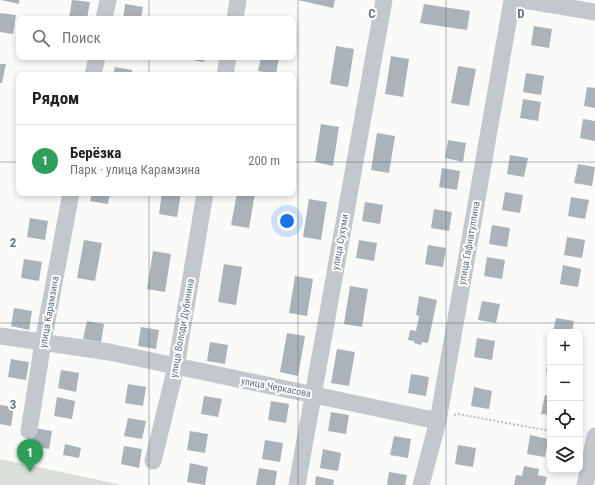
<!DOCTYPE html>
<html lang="ru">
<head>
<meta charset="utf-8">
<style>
	body { margin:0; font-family:"Roboto Condensed",sans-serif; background:#f2f2f2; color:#222 }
	.controls { position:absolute; right:12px; bottom:12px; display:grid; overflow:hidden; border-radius:8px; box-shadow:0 2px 6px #0003 }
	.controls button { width:36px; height:36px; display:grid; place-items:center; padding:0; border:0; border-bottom:1px solid #e0e0e0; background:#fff; color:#222; font:20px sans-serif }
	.you { position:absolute; left:287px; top:221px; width:14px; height:14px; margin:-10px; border:3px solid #fff; border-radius:50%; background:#1a73e8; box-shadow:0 0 0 6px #1a73e833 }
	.badge { display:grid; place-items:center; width:26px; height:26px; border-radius:50%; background:#db2777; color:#fff; font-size:13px; font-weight:700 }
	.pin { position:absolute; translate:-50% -33px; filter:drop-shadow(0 1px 2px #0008) }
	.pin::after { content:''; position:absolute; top:21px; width:14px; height:12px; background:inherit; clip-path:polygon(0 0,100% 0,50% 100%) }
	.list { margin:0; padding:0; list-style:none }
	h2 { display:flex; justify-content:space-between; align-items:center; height:52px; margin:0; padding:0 16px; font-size:17px }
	h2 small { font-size:13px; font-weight:400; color:#767676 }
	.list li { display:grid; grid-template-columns:26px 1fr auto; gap:12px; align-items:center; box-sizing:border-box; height:72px; padding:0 16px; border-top:1px solid #e0e0e0 }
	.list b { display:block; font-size:15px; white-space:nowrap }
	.list p { margin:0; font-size:13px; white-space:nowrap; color:#767676 }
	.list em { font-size:13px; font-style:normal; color:#767676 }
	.icon { flex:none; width:22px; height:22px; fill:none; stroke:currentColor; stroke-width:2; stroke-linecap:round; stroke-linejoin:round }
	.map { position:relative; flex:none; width:595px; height:485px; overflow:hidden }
	.search { position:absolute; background:#fff; box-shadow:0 2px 6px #0003; left:16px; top:16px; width:280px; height:44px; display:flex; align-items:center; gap:10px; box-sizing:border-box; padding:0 14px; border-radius:8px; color:#767676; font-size:15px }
	.panel { position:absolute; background:#fff; box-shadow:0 2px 6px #0003; left:16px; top:72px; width:280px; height:124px; border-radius:8px }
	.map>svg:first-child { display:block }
	.green { fill:#dadfd7 }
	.building { fill:#aab3b9 }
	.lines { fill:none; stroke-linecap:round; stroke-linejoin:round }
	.path { stroke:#bbbfc2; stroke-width:2; stroke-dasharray:2 2; stroke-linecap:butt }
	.minor { stroke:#c3c8cc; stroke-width:17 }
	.grid { fill:none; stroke:#657683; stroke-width:1; stroke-opacity:0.55 }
	.labels { text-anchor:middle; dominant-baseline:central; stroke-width:4; stroke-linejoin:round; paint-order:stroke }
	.street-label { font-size:10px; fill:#657683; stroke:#fff }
	.grid-label { font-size:13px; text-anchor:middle; font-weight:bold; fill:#657683; stroke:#fff; stroke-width:4; stroke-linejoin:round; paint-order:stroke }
</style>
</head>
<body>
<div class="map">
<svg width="595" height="485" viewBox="0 0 595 485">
	<rect width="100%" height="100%" fill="#fafaf8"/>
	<!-- green -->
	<path class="green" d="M0 459 122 485H0Z"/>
	<!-- building -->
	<path class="building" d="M1 0H19V4Z
		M72 0 90 2 87 19 69 18Z
		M298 0H335L333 8Z
		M125 4 143 7 141 19H123Z
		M424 4 470 11 467 30 420 23Z
		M0 13 16 15 13 34 0 32Z
		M534 26 552 29 549 48 531 45Z
		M336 46 354 49 348 87 330 84Z
		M391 56 409 59 403 97 385 94Z
		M187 57H205L204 62 186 59Z
		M261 57H279L276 74 258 71Z
		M0 64H6L2 83H0Z
		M458 66 476 69 469 106 451 103Z
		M115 67 132 70V75H113Z
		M526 73 544 76 541 95 523 92Z
		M587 87 595 88V108L584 106Z
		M523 99 541 102 538 121 520 118Z
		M583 119 595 121V141L580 138Z
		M321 124 339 127 333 166 315 162Z
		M377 133 395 136 389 173 371 170Z
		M448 140 466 143 463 162 445 158Z
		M510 155 528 158 524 177 507 174Z
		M578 164 595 167 592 186 574 183Z
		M442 168 460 171 457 190 439 187Z
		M505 192 523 195 520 213 502 210Z
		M92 193H110L108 204 90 201Z
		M162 193H181L177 217 159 214Z
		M237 193H255L249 228 231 225Z
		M571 197 589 200 585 219 568 216Z
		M309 199 327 202 321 240 303 237Z
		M365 202 383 205 380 224 362 221Z
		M434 209 452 212 449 231 431 228Z
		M30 218 48 221 45 240 27 237Z
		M492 225 510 228 507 247 489 244Z
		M567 237 585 240 582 258 564 255Z
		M84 240 102 243 95 281 77 278Z
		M359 240 377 243 374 261 356 258Z
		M428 245 446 248 443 267 425 264Z
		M153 251 171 254 165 292 147 289Z
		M487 257 505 260 502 279 484 276Z
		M24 259 42 262 39 281 21 278Z
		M224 264 242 267 236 305 218 302Z
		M563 265 581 269 578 287 560 284Z
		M295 276 313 279 307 316 289 313Z
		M350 286 368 289 362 327 344 324Z
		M419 296 437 300 428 343 422 342 421 345 414 343V341L408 340 410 330 416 331 419 316 416 315Z
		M482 301 500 304 496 323 478 320Z
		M14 308 32 311 29 330 11 326Z
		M556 318 574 321 572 332H553Z
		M87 321 104 324 101 342 83 339Z
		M141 327 159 330 156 349 138 346Z
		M287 333 305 336 298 376 280 372Z
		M477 338 495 341 492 360 474 357Z
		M210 342 228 345 225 364 207 361Z
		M337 349 355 352 349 386 331 383Z
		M549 351H550V373L546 372Z
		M11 359 29 362 26 380 8 377Z
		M61 370 79 373 76 392 58 388Z
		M411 374 429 377 426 396 408 393Z
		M128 384 146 387 143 406 125 403Z
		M474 387 492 391 489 409 471 406Z
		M545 395 550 396V415L541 414Z
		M204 396 222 399 218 417 201 414Z
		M57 397 75 401 72 419 54 416Z
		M271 401 289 404 286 423 268 420Z
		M0 405 14 407 11 426 0 424Z
		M331 412 349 415 346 434 328 431Z
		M128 418 146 421 142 439 124 436Z
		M34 428 52 431 49 449 31 446Z
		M190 431 208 434 205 453 187 450Z
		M530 435 548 439 545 457 527 454Z
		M394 436 411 439 408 458 390 455Z
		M265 440 283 443 280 462 262 459Z
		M65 444 81 448 79 458 63 455Z
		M458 445 476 448 473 467 455 464Z
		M124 446 142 449 139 468 121 464Z
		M323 449 341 453 338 471 320 468Z
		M190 463 208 467 205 485 187 482Z
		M524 466 539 469 538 475 547 477 545 485H514L516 475 522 476Z
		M259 468 277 471 275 485H256Z
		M389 472 407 475 405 485H387Z
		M316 476 334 480 333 485H315Z"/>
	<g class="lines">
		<!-- path -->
		<path class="path" d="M454 415 458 414 550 431"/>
		<!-- minor -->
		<path class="minor" d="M524 0 595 12
			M104 19 108 0
			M235 19 238 0
			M93 75 97 57
			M225 75 228 57
			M0 336 109 352 438 421
			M29 431 43 342 71 193
			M153 461 176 367 205 193
			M297 485 384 0
			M421 485 438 421 512 0
			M585 485 595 436"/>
	</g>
	<!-- grid -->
	<path class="grid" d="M149 0V19M298 0V485M446 0V485M149 57V75M0 162H19M293 162H595M149 193V485M0 323H595"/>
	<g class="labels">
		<!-- street labels -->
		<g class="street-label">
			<text transform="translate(340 242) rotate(-80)">улица Сухуми</text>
			<text transform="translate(469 243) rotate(-80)">улица Гафиатуллина</text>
			<text transform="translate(49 312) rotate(-80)">улица Карамзина</text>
			<text transform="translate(182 328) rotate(-80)">улица Володи Дубинина</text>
			<text transform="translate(276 387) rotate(11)">улица Черкасова</text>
		</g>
	</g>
	<g class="grid-label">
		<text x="372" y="18">C</text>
		<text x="521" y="18">D</text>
		<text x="13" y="247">2</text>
		<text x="13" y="409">3</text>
	</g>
</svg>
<div class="controls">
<button>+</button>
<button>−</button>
<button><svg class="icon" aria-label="locate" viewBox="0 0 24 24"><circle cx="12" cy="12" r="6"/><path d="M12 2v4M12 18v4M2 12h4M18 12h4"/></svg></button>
<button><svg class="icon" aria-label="layers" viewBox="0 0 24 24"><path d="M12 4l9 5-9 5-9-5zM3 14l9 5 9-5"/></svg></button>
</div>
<div class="you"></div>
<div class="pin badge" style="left:30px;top:472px;background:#2e9e5b">1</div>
<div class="search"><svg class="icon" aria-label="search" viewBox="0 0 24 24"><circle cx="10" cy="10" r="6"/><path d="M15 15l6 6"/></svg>Поиск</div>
<section class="panel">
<h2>Рядом<small></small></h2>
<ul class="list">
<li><span class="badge" style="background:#2e9e5b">1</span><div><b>Берёзка</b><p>Парк · улица Карамзина</p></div><em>200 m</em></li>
</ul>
</section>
</div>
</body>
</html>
